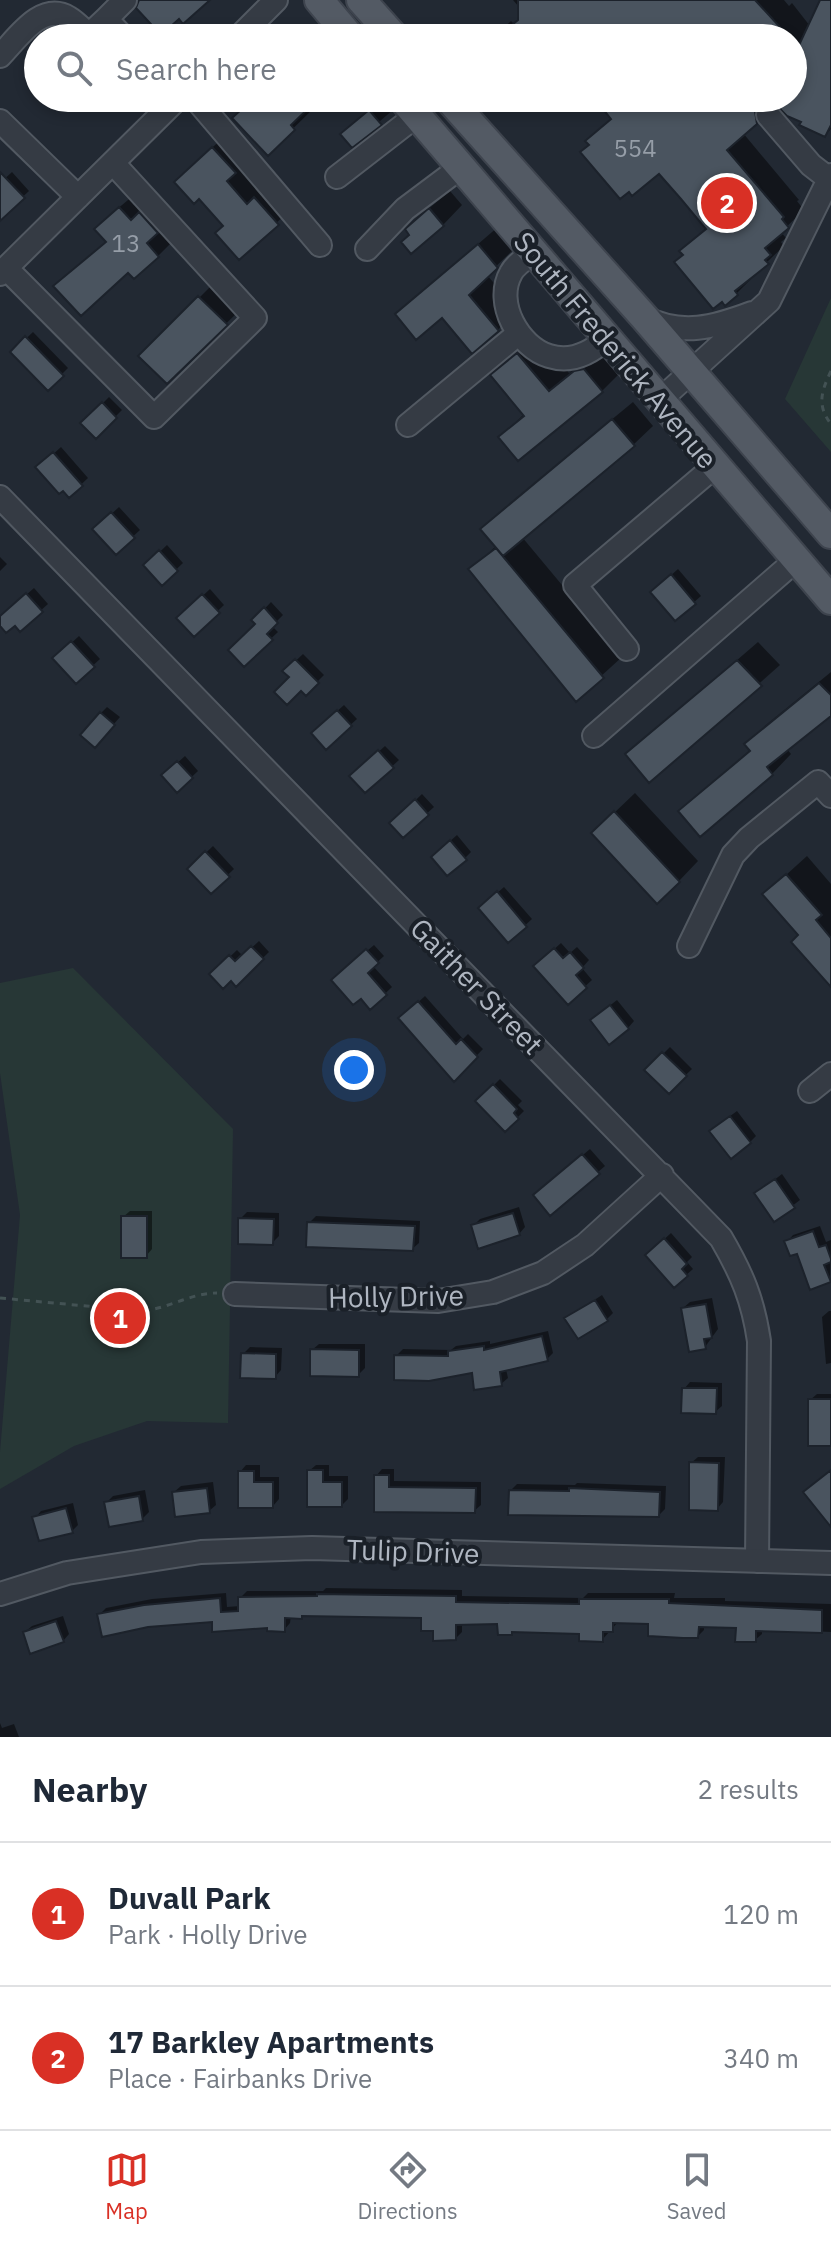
<!DOCTYPE html>
<html lang="en">
<head>
<meta charset="utf-8">
<style>
	body { margin:0; font-family:"IBM Plex Sans",sans-serif; background:#f2f2f3; color:#1f2937 }
	.you { position:absolute; left:354px; top:1070px; width:28px; height:28px; margin:-20px; border:6px solid #fff; border-radius:50%; background:#1a73e8; box-shadow:0 0 0 12px #1a73e833 }
	.badge { display:grid; place-items:center; width:52px; height:52px; border-radius:50%; background:#d93025; color:#fff; font-size:26px; font-weight:700 }
	.pin { position:absolute; translate:-50% -50%; border:4px solid #fff; box-shadow:0 2px 8px #0006 }
	.list { margin:0; padding:0; list-style:none }
	h2 { display:flex; justify-content:space-between; align-items:center; height:104px; margin:0; padding:0 32px; font-size:34px }
	h2 small { font-size:26px; font-weight:400; color:#747a83 }
	.list li { display:grid; grid-template-columns:52px 1fr auto; gap:24px; align-items:center; box-sizing:border-box; height:144px; padding:0 32px; border-top:2px solid #e0e1e3 }
	.list b { display:block; font-size:30px; white-space:nowrap }
	.list p { margin:0; font-size:26px; white-space:nowrap; color:#747a83 }
	.list em { font-size:26px; font-style:normal; color:#747a83 }
	.icon { flex:none; width:44px; height:44px; fill:none; stroke:currentColor; stroke-width:2; stroke-linecap:round; stroke-linejoin:round }
	.map { position:relative; flex:none; width:831px; height:1737px; overflow:hidden }
	.search { position:absolute; background:#fff; box-shadow:0 4px 12px #0003; left:24px; right:24px; top:24px; height:88px; display:flex; align-items:center; gap:20px; box-sizing:border-box; padding:0 28px; border-radius:44px; color:#747a83; font-size:30px }
	.sheet { height:392px; background:#fff }
	nav { display:flex; justify-content:space-around; align-items:center; box-sizing:border-box; height:112px; border-top:2px solid #e0e1e3; background:#fff; font-size:22px; color:#747a83 }
	nav a { display:grid; justify-items:center; gap:4px }
	nav .on { color:#d93025 }
	.map>svg:first-child { display:block }
	.green { fill:#273736 }
	.shadow { fill:#0007 }
	.building { fill:#4a545f; stroke:#1c222b; stroke-width:2 }
	.lines { fill:none; stroke-linecap:round; stroke-linejoin:round }
	.minor-casing { stroke:#525962; stroke-width:26 }
	.major-casing { stroke:#3e444e; stroke-width:32 }
	.path { stroke:#435254; stroke-width:3; stroke-dasharray:6 6; stroke-linecap:butt }
	.minor { stroke:#353b44; stroke-width:22 }
	.major { stroke:#535a64; stroke-width:28 }
	.labels { text-anchor:middle; dominant-baseline:central; stroke-width:8; stroke-linejoin:round; paint-order:stroke }
	.number-label { font-size:24px; fill:#969ea8 }
	.street-label { font-size:28px; fill:#afb6c1; stroke:#1a2028 }
</style>
</head>
<body>
<div class="map">
<svg width="831" height="1737" viewBox="0 0 831 1737">
	<rect width="100%" height="100%" fill="#222933"/>
	<!-- green -->
	<path class="green" d="M831 298V452L785 399Z
		M73 968 233 1129 228 1423 147 1421 74 1446 0 1489V1452L20 1215 0 1073V983Z"/>
	<!-- shadow -->
	<path class="shadow" d="M513 0H784L789 6 792 3 810 26 823 0H831V129L825 135 779 104 770 101 773 106 743 133 799 200 797 201 804 210 781 232 786 238 781 242 784 246 752 276 753 277 736 294 682 251 707 227 659 171 588 141 613 117 596 98H793V38H492L511 21 513 23 525 14Z
		M256 98H326L319 105 314 100 309 105 313 109 268 153Z
		M383 98H395L400 104 352 145 343 134Z
		M233 129 297 204 239 257 196 162Z
		M12 172 29 191 0 218V183Z
		M450 191 462 205 443 225 427 210Z
		M134 195 171 243 158 256 128 270 56 286 108 240 110 215Z
		M499 226 516 247 487 275 517 310 498 330 473 351 443 315 397 314Z
		M213 284 240 310 167 381 141 356Z
		M33 332 68 368 48 388 12 352Z
		M538 335 569 373 595 353 604 350 621 372 602 391 501 437 524 414 493 375Z
		M109 397 122 410 96 436 83 423Z
		M633 402 653 426 633 445 522 537 622 657 576 699 471 570 497 545 483 529 502 510Z
		M61 447 88 478 70 495 38 468Z
		M119 507 140 530 116 552 95 529Z
		M167 545 183 563 162 583 146 565Z
		M0 557 7 564 0 571Z
		M678 569 701 596 676 618 659 586Z
		M34 588 48 604 20 629 15 623H0V618Z
		M210 589 224 605 194 634 179 618Z
		M271 602 283 615 272 626 278 632 244 664 258 624 254 620Z
		M79 636 100 659 76 681 55 658Z
		M758 642 780 665 650 780 627 755Z
		M303 654 324 675 306 693 285 671Z
		M831 672V714L787 749 791 754 772 774 681 811 751 749 747 744 766 725Z
		M344 705 357 719 326 747 313 733Z
		M107 707 120 717 101 739V713Z
		M385 746 399 760 365 791 352 776Z
		M185 756 198 771 178 790 164 775Z
		M635 793 698 861 679 881 613 814Z
		M422 794 434 807 403 835 392 823Z
		M457 835 471 852 465 858 440 850Z
		M213 846 234 869 211 891 189 869Z
		M807 856 831 884V984L801 935 765 894Z
		M504 887 532 919 508 941 487 902Z
		M259 941 269 952 236 984 231 979 212 974 237 950 243 956Z
		M561 943 570 953 577 947 589 960 582 968 592 980 568 1002 542 960Z
		M374 945 384 956 373 966 392 987 371 1007 340 974Z
		M425 996 463 1039 468 1034 483 1049 454 1079 401 1018Z
		M617 1000 634 1021 628 1028 599 1014Z
		M670 1047 692 1069 669 1091 647 1070Z
		M500 1079 522 1101 518 1105 524 1111 505 1130 478 1101Z
		M737 1111 756 1136 750 1142 718 1125Z
		M590 1149 605 1166 598 1172 542 1189Z
		M782 1174 800 1200 775 1219 757 1193Z
		M519 1207 525 1227 519 1234 473 1226 480 1219Z
		M130 1211H152V1249L146 1256 123 1217Z
		M247 1212 279 1213V1236L272 1243 240 1219Z
		M316 1216 420 1221 419 1243 412 1249 309 1223Z
		M820 1226 826 1242 831 1240 830 1281 787 1242 793 1235Z
		M671 1233 692 1257 687 1262 693 1269 674 1286 647 1255Z
		M602 1295 613 1313 606 1320 567 1318Z
		M712 1298 718 1329 705 1347 683 1308 690 1302Z
		M829 1311H831V1363L826 1364 822 1317Z
		M548 1331 553 1353 547 1359 506 1369 508 1378 501 1384 473 1371 396 1356 403 1349 451 1350 456 1346 490 1341V1344Z
		M319 1344H365V1368L358 1375 312 1350Z
		M250 1347 282 1348 281 1370 275 1377 243 1354Z
		M690 1382 722 1383V1406L715 1412 684 1389Z
		M817 1394H831V1444L810 1400Z
		M698 1457H725L723 1502 717 1509 691 1463Z
		M246 1465H260V1477H279V1499L273 1506 240 1472Z
		M316 1465H329V1476H348V1499L342 1505 309 1471Z
		M382 1469H394V1481L481 1482V1505L474 1511 376 1510V1476Z
		M213 1482 216 1505 209 1511 174 1492 181 1486Z
		M577 1483 666 1486 665 1509 659 1515 511 1490 517 1484 575 1485Z
		M145 1490 149 1512 142 1519 106 1503 113 1496Z
		M73 1503 78 1525 72 1531 35 1518 41 1511Z
		M326 1588 462 1590V1596L583 1598 588 1593H675L674 1598H725V1601L831 1604V1632L762 1629V1634L755 1640 738 1626 704 1625V1630L698 1636 650 1622 619 1621 602 1640 581 1632 514 1631 512 1633 499 1622H462V1632L456 1638 435 1629 423 1616H291L290 1623 284 1630 269 1625 214 1620 99 1615 106 1608 152 1599 226 1593 227 1607 240 1606V1598L247 1591H323Z
		M63 1616 69 1634 63 1641 25 1632 32 1626Z
		M0 1723 2 1728 14 1724 19 1737H0Z"/>
	<!-- building -->
	<path class="building" d="M139 0H210L183 24 179 19 161 35 136 8Z
		M518 0H755L790 38H496L518 20Z
		M820 0H831V125L825 137 799 125 801 122 787 116 773 102 765 101 755 111 757 124 727 150 784 217 782 219 789 228 765 248 771 255 765 260 769 264 735 291 738 295 725 306 722 302 713 309 674 262 683 255 679 251 706 229 681 199 659 174 632 196 629 192 620 199 580 152 589 145 585 141 611 119 594 98H793V58Z
		M254 98H319L291 125 295 130 268 156 232 118Z
		M369 110 382 125 352 148 340 134Z
		M212 147 236 173 227 181 247 204 254 197 279 225 239 260 215 233 223 226 199 199 194 204 174 182Z
		M0 172 25 198 0 221Z
		M119 207 131 220 139 212 158 233 147 243 159 257 134 279 128 273 81 316 53 286 106 242 94 229Z
		M429 208 444 226 411 254 401 242 409 235 405 229Z
		M478 244 498 268 469 295 499 331 472 354 442 318 416 340 395 314Z
		M198 296 228 325 167 384 138 356Z
		M25 336 64 376 48 391 10 352Z
		M517 353 549 391 574 371 584 369 603 392 518 461 498 437 524 416 490 375Z
		M102 402 117 418 96 439 80 423Z
		M612 419 635 446 503 556 480 529Z
		M53 452 83 486 69 498 63 491 59 494 35 467Z
		M111 512 135 538 116 555 92 529Z
		M496 548 604 678 576 702 468 569Z
		M159 550 178 571 162 586 143 565Z
		M671 574 696 604 675 621 650 592Z
		M26 593 43 612 20 632 15 626 6 633 0 626V616Z
		M202 594 220 613 194 637 176 618Z
		M264 607 278 623 267 634 273 640 244 667 228 650 255 624 251 620Z
		M71 641 95 667 76 684 52 658Z
		M295 659 319 683 306 696 301 691 287 705 274 692 289 677 282 671Z
		M737 660 762 686 649 783 625 754Z
		M819 683 831 695V716L767 767 773 775 700 837 678 811 750 751 744 744Z
		M337 710 352 726 326 750 311 733Z
		M100 712 115 725 95 748 80 735Z
		M378 750 394 768 365 793 349 776Z
		M177 761 193 778 177 793 161 775Z
		M415 799 429 815 403 838 389 823Z
		M614 811 680 882 657 904 591 833Z
		M450 840 467 860 447 876 431 857Z
		M205 851 230 877 211 894 187 869Z
		M786 874 822 915 816 920 831 938V987L791 942 798 935 762 894Z
		M497 891 527 927 508 943 478 908Z
		M251 946 264 959 236 987 231 981 223 989 209 974 229 955 235 961Z
		M554 948 563 958 570 952 584 968 576 975 587 988 568 1005 533 966Z
		M366 949 379 963 368 973 387 995 370 1010 361 999 353 1005 331 980Z
		M418 1001 456 1044 461 1039 478 1057 454 1082 398 1018Z
		M610 1005 629 1029 609 1045 590 1020Z
		M662 1052 687 1076 669 1094 644 1070Z
		M493 1084 517 1109 514 1113 519 1119 505 1132 475 1101Z
		M730 1116 751 1143 731 1159 709 1131Z
		M582 1154 600 1174 550 1216 533 1195Z
		M775 1179 795 1208 774 1222 754 1193Z
		M513 1213 520 1235 478 1249 471 1225Z
		M121 1216H147V1258H121Z
		M238 1218 274 1219 273 1245 238 1244Z
		M307 1222 415 1226 413 1251 306 1247Z
		M813 1231 819 1247 826 1245 831 1259V1262L824 1265 831 1282 810 1290 797 1254 790 1256 784 1241Z
		M664 1238 687 1264 682 1269 688 1276 674 1288 645 1255Z
		M595 1300 608 1321 578 1339 564 1318Z
		M706 1304 712 1338 704 1339 706 1349 689 1352 681 1308Z
		M542 1336 548 1361 500 1372 502 1386 474 1390 472 1373 429 1381 394 1380V1355L448 1356V1351L484 1346V1350Z
		M310 1349 359 1350V1377L310 1376Z
		M241 1353 276 1354V1379L240 1378Z
		M682 1388H717L716 1414 681 1413Z
		M808 1399H831V1446H808Z
		M689 1462 719 1463 718 1511 689 1510Z
		M307 1470H323V1482H342V1507H307Z
		M831 1470V1527L803 1492Z
		M238 1471H254V1482H273V1508H238Z
		M374 1475H389V1487L476 1488 475 1513 374 1512Z
		M207 1488 210 1513 175 1517 172 1492Z
		M569 1488 660 1492 659 1517 508 1515 509 1490 569 1491Z
		M139 1496 143 1521 109 1527 104 1502Z
		M66 1508 73 1533 39 1541 32 1517Z
		M317 1594 456 1596V1602L579 1604V1599H669V1603L822 1610V1633L756 1631V1642H735L736 1628 699 1627 698 1638H683L648 1636V1624L613 1623V1632H603V1642L579 1641V1634L512 1632V1635H498L497 1624 456 1625V1640L433 1641V1631H421V1618L302 1616V1619L285 1618V1632L267 1631V1628L212 1632V1622L148 1627 102 1637 97 1614 144 1605 220 1598 221 1612 238 1611V1597L317 1596Z
		M56 1621 64 1642 30 1654 23 1632Z"/>
	<g class="lines">
		<defs>
			<path id="minor" d="M106 19 125 0
				M238 38 276 0
				M0 56C17 39 41 1 69 18 76 22 83 30 89 35L106 19 124 38
				M195 98 320 245
				M768 115 811 165 829 179
				M0 121 78 197
				M337 177 417 115
				M367 249 405 209 461 167
				M534 252C526 258 515 265 511 273 494 303 519 347 549 356 571 363 591 353 607 338
				M6 268 154 417 255 318 113 163
				M0 274 178 98
				M644 317C681 337 715 327 752 313
				M660 400 769 301 831 175
				M408 425 519 333
				M0 497 721 1238C742 1274 753 1300 759 1341L757 1561
				M627 649 575 585 715 466
				M594 736 796 560
				M689 946 733 855 749 838 818 782 831 796
				M810 1091 831 1074
				M235 1294 438 1301 493 1292 543 1273 585 1245 662 1175
				M0 1594 67 1573 201 1552 312 1548 831 1563"/>
			<path id="major" d="M319 0 351 38
				M361 0 395 38
				M402 98 831 600
				M448 98 644 317 831 534"/>
		</defs>
		<!-- minor casing -->
		<use href="#minor" class="minor-casing"/>
		<!-- major casing -->
		<use href="#major" class="major-casing"/>
		<!-- path -->
		<path class="path" d="M831 371C822 390 816 405 831 424
			M0 1298 140 1311C166 1310 190 1293 217 1293"/>
		<!-- minor -->
		<use href="#minor" class="minor"/>
		<!-- major -->
		<use href="#major" class="major"/>
	</g>
	<g class="labels">
		<!-- number labels -->
		<g class="number-label">
			<text x="635" y="148">554</text>
			<text x="126" y="243">13</text>
		</g>
		<!-- street labels -->
		<g class="street-label">
			<text transform="translate(616 350) rotate(50)">South Frederick Avenue</text>
			<text transform="translate(477 986) rotate(46)">Gaither Street</text>
			<text transform="translate(396 1296) rotate(-1)">Holly Drive</text>
			<text transform="translate(413 1551) rotate(2)">Tulip Drive</text>
		</g>
	</g>
</svg>
<div class="you"></div>
<div class="pin badge" style="left:120px;top:1318px">1</div>
<div class="pin badge" style="left:727px;top:203px">2</div>
<div class="search"><svg class="icon" aria-label="search" viewBox="0 0 24 24"><circle cx="10" cy="10" r="6"/><path d="M15 15l6 6"/></svg>Search here</div>
</div>
<section class="sheet">
<h2>Nearby<small>2 results</small></h2>
<ul class="list">
<li><span class="badge">1</span><div><b>Duvall Park</b><p>Park · Holly Drive</p></div><em>120 m</em></li>
<li><span class="badge">2</span><div><b>17 Barkley Apartments</b><p>Place · Fairbanks Drive</p></div><em>340 m</em></li>
</ul>
</section>
<nav>
<a class="on"><svg class="icon" aria-label="map" viewBox="0 0 24 24"><path d="M3 6l6-2 6 2 6-2v14l-6 2-6-2-6 2zM9 4v14M15 6v14"/></svg>Map</a>
<a><svg class="icon" aria-label="directions" viewBox="0 0 24 24"><path d="M12 3l9 9-9 9-9-9zM9 14v-3h6M13 9l2 2-2 2"/></svg>Directions</a>
<a><svg class="icon" aria-label="saved" viewBox="0 0 24 24"><path d="M7 4h10v16l-5-4-5 4z"/></svg>Saved</a>
</nav>
</body>
</html>
